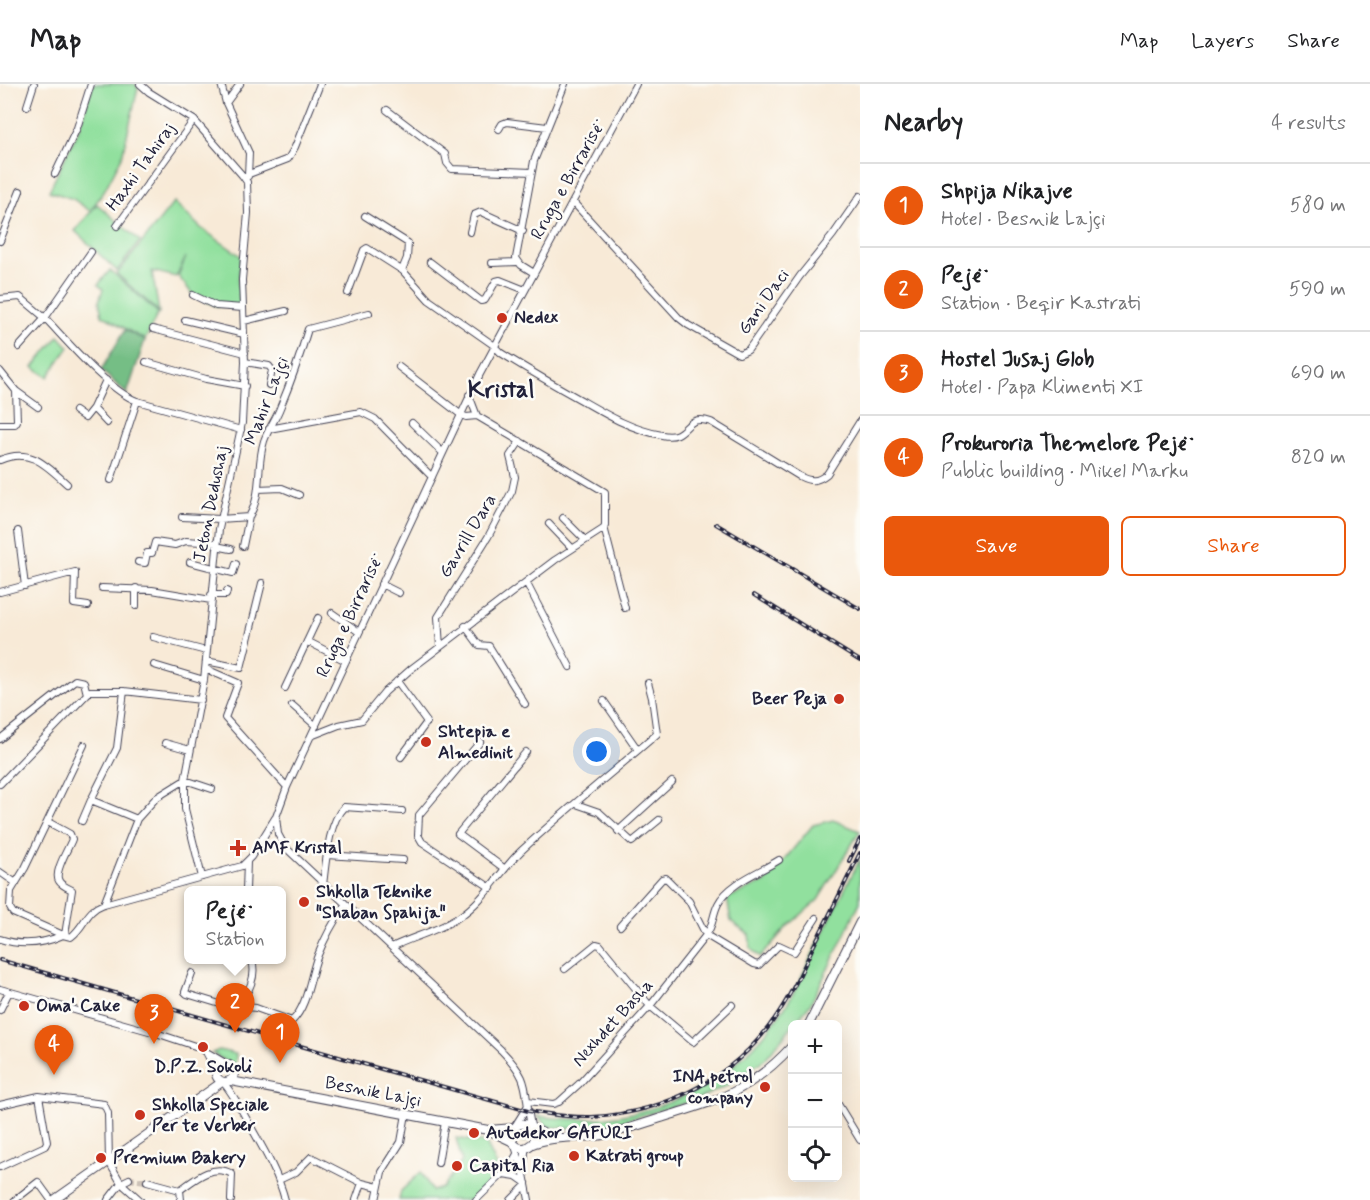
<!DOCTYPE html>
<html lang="en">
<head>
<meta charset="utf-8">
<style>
	body { margin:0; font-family:Mynerve,sans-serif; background:#f6f6f6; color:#202124 }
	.controls { position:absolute; right:18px; bottom:18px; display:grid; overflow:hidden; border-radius:9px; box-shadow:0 6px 24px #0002 }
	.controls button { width:54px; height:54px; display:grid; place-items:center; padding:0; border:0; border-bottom:2px solid #e0e0e0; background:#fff; color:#202124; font:30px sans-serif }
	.you { position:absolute; left:597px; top:668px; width:21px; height:21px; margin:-15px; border:4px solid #fff; border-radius:50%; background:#1a73e8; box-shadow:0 0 0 9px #1a73e833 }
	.badge { display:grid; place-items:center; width:39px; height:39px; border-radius:50%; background:#ea580c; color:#fff; font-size:20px; font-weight:700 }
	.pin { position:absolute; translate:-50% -50px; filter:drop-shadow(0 2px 3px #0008) }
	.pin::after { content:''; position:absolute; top:32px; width:21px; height:18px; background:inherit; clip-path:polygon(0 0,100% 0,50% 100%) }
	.popup { position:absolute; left:184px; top:802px; width:102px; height:78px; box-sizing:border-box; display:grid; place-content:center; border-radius:9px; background:#fff; filter:drop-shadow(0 2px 4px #0005); font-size:20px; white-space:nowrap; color:#757577 }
	.popup b { font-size:22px; color:#202124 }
	.popup::after { content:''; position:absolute; left:50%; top:100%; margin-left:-12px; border:12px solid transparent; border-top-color:#fff }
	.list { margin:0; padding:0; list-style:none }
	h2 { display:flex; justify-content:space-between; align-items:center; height:78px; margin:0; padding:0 24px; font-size:26px }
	h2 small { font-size:20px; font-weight:400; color:#757577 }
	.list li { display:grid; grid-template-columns:39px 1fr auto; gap:18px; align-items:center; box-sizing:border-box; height:84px; padding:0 24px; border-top:2px solid #e0e0e0 }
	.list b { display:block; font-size:22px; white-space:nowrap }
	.list p { margin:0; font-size:20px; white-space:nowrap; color:#757577 }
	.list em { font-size:20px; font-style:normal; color:#757577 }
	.actions { display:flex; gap:12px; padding:18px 24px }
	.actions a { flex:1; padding:14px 0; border:2px solid #ea580c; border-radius:9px; text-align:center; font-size:21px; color:#ea580c }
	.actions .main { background:#ea580c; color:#fff }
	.icon { flex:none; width:33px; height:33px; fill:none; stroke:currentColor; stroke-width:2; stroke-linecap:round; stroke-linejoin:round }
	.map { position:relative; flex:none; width:860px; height:1116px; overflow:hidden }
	header { display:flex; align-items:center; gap:36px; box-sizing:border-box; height:84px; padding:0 30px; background:#fff; border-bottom:2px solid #e0e0e0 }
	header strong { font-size:28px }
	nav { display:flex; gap:33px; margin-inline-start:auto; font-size:21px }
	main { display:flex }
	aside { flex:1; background:#fff }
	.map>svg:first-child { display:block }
	.green { fill:#91e09e; stroke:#5a816c; stroke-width:1.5 }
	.forest { fill:#74be85; stroke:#4b7060; stroke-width:1.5 }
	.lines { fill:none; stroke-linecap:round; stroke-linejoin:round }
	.minor-tunnel { stroke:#cdc2b8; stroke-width:6; stroke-dasharray:6 3; stroke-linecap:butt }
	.minor-casing { stroke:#424052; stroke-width:8 }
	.major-casing { stroke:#424052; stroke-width:10 }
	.minor { stroke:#fff; stroke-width:6 }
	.major { stroke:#fff; stroke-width:8 }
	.rail-casing { stroke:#22223b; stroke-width:4 }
	.rail { stroke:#fdfcf7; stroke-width:1.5; stroke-dasharray:4.5; stroke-linecap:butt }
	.poi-dot { fill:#c8321e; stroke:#fdfcf7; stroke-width:2 }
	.labels { text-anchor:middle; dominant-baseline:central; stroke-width:5; stroke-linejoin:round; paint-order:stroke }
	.street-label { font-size:18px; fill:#22223b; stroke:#fdfcf7 }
	.poi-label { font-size:18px; font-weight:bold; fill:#22223b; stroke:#fdfcf7; text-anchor:start }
	.district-label { font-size:24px; font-weight:bold; fill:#22223b; stroke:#fdfcf7 }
</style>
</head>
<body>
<header>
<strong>Map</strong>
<nav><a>Map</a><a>Layers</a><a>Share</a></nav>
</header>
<main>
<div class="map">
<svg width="860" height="1116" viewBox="0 0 860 1116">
	<rect width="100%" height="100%" fill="#fdfcf7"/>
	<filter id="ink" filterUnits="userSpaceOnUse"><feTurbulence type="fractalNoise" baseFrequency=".0167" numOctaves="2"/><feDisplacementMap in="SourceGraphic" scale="12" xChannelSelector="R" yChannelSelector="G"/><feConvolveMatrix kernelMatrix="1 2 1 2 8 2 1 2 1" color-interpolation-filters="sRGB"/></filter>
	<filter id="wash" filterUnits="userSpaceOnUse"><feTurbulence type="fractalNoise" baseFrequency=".008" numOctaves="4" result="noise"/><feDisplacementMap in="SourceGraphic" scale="24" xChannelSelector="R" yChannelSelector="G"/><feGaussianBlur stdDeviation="1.35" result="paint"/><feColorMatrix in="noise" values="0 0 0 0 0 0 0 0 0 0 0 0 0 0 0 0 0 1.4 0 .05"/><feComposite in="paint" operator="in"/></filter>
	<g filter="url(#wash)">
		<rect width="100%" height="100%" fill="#f8ead7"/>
		<!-- green -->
		<path class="green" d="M93 0H135L138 4 122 73 103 109 90 127 73 115 49 107 78 47Z
			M174 118 201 144 241 172 238 200 241 224 216 222 193 211 178 192 186 173 176 193 152 187 159 228 117 190Z
			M97 120 140 157 117 187 75 147Z
			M110 186 158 229 145 256 102 231 99 217 103 205 98 201Z
			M59 252 69 263 48 293 33 283Z
			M833 736 860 747 818 816 788 842 760 873 751 865 749 851 731 837 727 814 766 798 813 741Z
			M860 775V818L842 856 811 919 766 974 732 999 696 1016 594 1045 549 1043 537 1032C554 1034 571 1036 588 1035 674 1030 742 991 788 918 798 903 805 885 813 869 829 837 844 806 860 775Z
			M219 966 236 970 235 983 212 969Z
			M516 1051a7 7 0 1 1 14 0a7 7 0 1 1-14 0Z
			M456 1054 486 1059 500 1088 472 1116H399L401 1107 421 1088 432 1107 442 1104 462 1077Z"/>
		<!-- forest -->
		<path class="forest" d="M125 246 145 256 127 310 101 286Z"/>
	</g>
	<g filter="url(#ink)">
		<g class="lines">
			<!-- minor-tunnel -->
			<path class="minor-tunnel" d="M129 1095 147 1097"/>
			<defs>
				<path id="minor" d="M140 0 149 8 194 36 242 91 247 98 248 129 242 196 245 278 242 339 219 445 204 596 185 696V725L202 793
					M221 0 226 19 249 69 248 92
					M226 19 240 0
					M27 22 34 0
					M387 26 445 70 447 79 452 85 532 88
					M499 45 502 40 507 38 547 43
					M55 90 77 44 91 0
					M249 90 288 75 295 63 320 0
					M573 118 679 234 688 241 739 270 748 266 753 259 800 192 833 151 860 112
					M365 132 408 159 407 174 402 186
					M117 142 194 36
					M470 148 474 131 481 128 523 147
					M0 157 20 107
					M91 168 45 234C67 257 109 307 137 317
					M430 178 481 217 485 216 496 197 500 196 525 206
					M492 179 517 178
					M534 189 521 181 516 174 534 77 565 0
					M348 209 364 166 367 164 403 187 429 216 492 260 501 269C527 285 554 301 581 316 607 331 632 346 662 351 690 357 683 328 711 338L799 392C811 398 817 398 827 390L860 337
					M193 211 216 222 243 224
					M0 215 20 213 45 234 19 263
					M185 236 244 250
					M244 237 286 227
					M153 245 245 269
					M146 278 206 295 245 302
					M245 278 269 282 272 286 269 301
					M0 287 16 307 38 323
					M469 311 477 332
					M93 324 107 339
					M75 327 85 334 93 324 106 296
					M412 339 443 369
					M0 340H15L17 337 16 307
					M269 345 361 328 375 335 432 393
					M0 376C30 363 46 381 67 400
					M111 396 137 317 241 346
					M258 405 282 404 299 411
					M182 433 220 435 249 433C263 409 256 382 264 357 268 345 276 335 280 324 291 298 300 272 308 245L369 229
					M563 434 585 456
					M549 440 572 464
					M604 443 625 524
					M18 447 25 502
					M216 462 231 465
					M243 462 249 433
					M138 478 145 479 147 469H152L155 458 175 461 186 457 217 459
					M190 478 233 489 236 480
					M526 498 570 583
					M381 500 399 509
					M102 504 152 506 211 516
					M0 508 75 488 74 520 88 522
					M211 511H226L227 507
					M136 522V504
					M332 529 359 548
					M465 542 479 561 489 562 525 620
					M153 553 206 567
					M307 557 346 577
					M440 563 438 533 488 453 512 407 515 393 510 372 520 357
					M206 577 241 584 262 499
					M154 581 204 596
					M206 585 238 599 225 634 287 703
					M397 597 427 638 401 673
					M285 604 318 534
					M604 617 638 666
					M292 621 316 642
					M311 652 339 641 362 636 385 608 411 585 555 476 603 445 605 441V408L477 332 466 333 460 330 399 283
					M0 655 75 596 84 598 87 610
					M480 658 419 731 418 751 422 758 491 804
					M165 659 190 666
					M84 661 25 784 11 807 10 824 13 829 63 851 71 853C86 841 85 827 104 820L242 782 251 773 275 734
					M0 700 90 607H124L201 616
					M91 716 117 664 124 607
					M576 720 599 728 632 758 659 736
					M82 737 91 716 137 735
					M48 738 70 750 72 755C69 764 53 788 59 797 61 801 68 804 72 806L65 851
					M618 747 672 698
					M327 771 403 776
					M505 785 458 750 526 668
					M0 788 16 799
					M323 801C326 779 328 739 344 723L402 727
					M246 806 247 778
					M104 820 137 735 156 714 185 696 212 705
					M620 842 662 795 666 794 689 817 706 851
					M706 851 754 880 759 881 779 861 794 868 816 834
					M0 855C21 862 43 860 63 851
					M392 863C414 852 439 847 459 833 485 816 499 788 521 767 565 726 612 689 657 650L652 614 648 599
					M565 885 596 860 600 861 650 922 693 958 732 921
					M192 889 185 908 187 910 220 920 256 924 292 937C308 922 310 891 318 871 325 853 334 837 345 821
					M0 905 156 949 198 963 227 980
					M239 921C249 907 257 893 252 876
					M0 926 9 908
					M207 970 216 987
					M223 998C234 1011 242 1027 251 1043 264 1066 278 1089 285 1116
					M528 1017 553 1020 559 1018 579 1000 650 922 706 851C714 841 712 832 718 820 729 799 760 788 779 776
					M838 1020 860 1056
					M0 1021 39 1012 104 1020 108 1029 109 1078 121 1099 140 1116
					M515 1042 527 1023
					M531 1042C523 1003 532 998 501 966L285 763 278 750 276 733 287 703 480 290 636 0
					M514 1059 524 1090 529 1116
					M438 1079 445 1038
					M0 1083 45 1062 47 1058 39 1012
					M524 1083 525 1068 527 1062
					M503 1090 516 1092 526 1099
					M279 1096 296 1088 311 1073 362 1099 378 1103
					M147 1097 180 1106
					M180 1106C195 1095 213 1079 232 1090L231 1116
					M180 1106 181 1116
					M15 1116 38 1098 51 1116
					M108 1116 121 1099 129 1095
					M356 1116 362 1099
					M376 1116 382 1088 401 1058 406 1030
					M476 1116 509 1084 517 1070
					M511 1116 526 1101"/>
				<path id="major" d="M809 940 860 838
					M216 989a9 9 0 1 1 18 0a9 9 0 1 1-18 0Z
					M231 997 488 1046 513 1058
					M511 1052a12 12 0 1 1 24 0a12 12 0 1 1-24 0Z
					M532 1044 545 1050 557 1051
					M489 1046 514 1044
					M530 1061C553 1051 579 1055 603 1051 623 1047 642 1040 661 1034 717 1017 751 1007 792 962
					M54 1116 222 998"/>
			</defs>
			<!-- minor casing -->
			<use href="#minor" class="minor-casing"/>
			<!-- major casing -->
			<use href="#major" class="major-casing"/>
			<!-- minor -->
			<use href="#minor" class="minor"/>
			<!-- major -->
			<use href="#major" class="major"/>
			<defs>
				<path id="rail" d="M716 440 860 525
					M754 511 860 577
					M849 777 860 755
					M0 876 528 1027C549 1030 570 1034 592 1033 667 1029 738 992 779 928 793 907 803 885 813 863 829 832 844 801 860 769"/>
			</defs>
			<!-- rail casing -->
			<use href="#rail" class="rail-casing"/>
			<!-- rail -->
			<use href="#rail" class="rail"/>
		</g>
	</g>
	<!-- markers -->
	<g class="poi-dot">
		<circle cx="502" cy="234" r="6"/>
		<circle cx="839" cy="615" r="6"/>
		<circle cx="426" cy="658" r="6"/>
		<path d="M235 755h6v6h6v6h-6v6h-6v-6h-6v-6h6z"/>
		<circle cx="304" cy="818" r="6"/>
		<circle cx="24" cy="922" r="6"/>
		<circle cx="203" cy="963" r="6"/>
		<circle cx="765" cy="1003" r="6"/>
		<circle cx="140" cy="1031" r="6"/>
		<circle cx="474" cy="1049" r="6"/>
		<circle cx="574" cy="1072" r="6"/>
		<circle cx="101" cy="1074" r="6"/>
		<circle cx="457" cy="1082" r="6"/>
	</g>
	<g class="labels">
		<!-- street labels -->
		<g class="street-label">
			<text transform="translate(141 83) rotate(-54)">Haxhi Tahiraj</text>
			<text transform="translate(567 98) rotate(-61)">Rruga e Birrarisë</text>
			<text transform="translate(764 218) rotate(-55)">Gani Daci</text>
			<text transform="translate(267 317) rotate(-69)">Mahir Lajçi</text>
			<text transform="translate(211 420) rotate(-79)">Jeton Dedushaj</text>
			<text transform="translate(468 452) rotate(-59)">Gavrill Dara</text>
			<text transform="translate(349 534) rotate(-65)">Rruga e Birrarisë</text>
			<text transform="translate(613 939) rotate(-48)">Nexhdet Basha</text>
			<text transform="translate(373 1008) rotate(11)">Besnik Lajçi</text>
		</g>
		<!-- poi labels -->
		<g class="poi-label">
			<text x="514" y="234">Nedex</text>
			<text x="827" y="615" text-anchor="end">Beer Peja</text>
			<text x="438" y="648">Shtepia e<tspan x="438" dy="21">Almedinit</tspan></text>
			<text x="252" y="764">AMF Kristal</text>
			<text x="316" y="808">Shkolla Teknike<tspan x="316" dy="21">"Shaban Spahija"</tspan></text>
			<text x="36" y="922">Oma' Cake</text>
			<text x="203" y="983" text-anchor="middle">D.P.Z. Sokoli</text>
			<text x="753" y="993" text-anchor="end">INA petrol<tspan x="753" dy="21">company</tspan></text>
			<text x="152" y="1021">Shkolla Speciale<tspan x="152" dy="21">Per te Verber</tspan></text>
			<text x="486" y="1049">Autodekor GAFURI</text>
			<text x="586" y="1072">Katrati group</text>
			<text x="113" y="1074">Premium Bakery</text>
			<text x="469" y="1082">Capital Ria</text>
		</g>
		<!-- district labels -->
		<g class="district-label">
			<text x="501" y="306">Kristal</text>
		</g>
	</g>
</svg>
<div class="controls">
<button>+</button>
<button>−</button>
<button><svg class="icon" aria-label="locate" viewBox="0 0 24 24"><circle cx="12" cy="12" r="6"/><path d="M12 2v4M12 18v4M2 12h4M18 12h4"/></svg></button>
</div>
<div class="you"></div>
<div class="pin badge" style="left:280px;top:979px">1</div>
<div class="pin badge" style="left:235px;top:949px">2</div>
<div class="popup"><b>Pejë</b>Station</div>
<div class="pin badge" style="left:154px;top:960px">3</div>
<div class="pin badge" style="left:54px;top:991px">4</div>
</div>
<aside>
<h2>Nearby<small>4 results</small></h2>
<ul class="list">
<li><span class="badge">1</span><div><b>Shpija Nikajve</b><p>Hotel · Besnik Lajçi</p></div><em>580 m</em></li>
<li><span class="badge">2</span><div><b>Pejë</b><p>Station · Beqir Kastrati</p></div><em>590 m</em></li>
<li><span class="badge">3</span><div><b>Hostel Jusaj Glob</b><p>Hotel · Papa Klimenti XI</p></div><em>690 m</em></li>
<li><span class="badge">4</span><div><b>Prokuroria Themelore Pejë</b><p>Public building · Mikel Marku</p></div><em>820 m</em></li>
</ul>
<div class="actions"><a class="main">Save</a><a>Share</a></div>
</aside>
</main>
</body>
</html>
